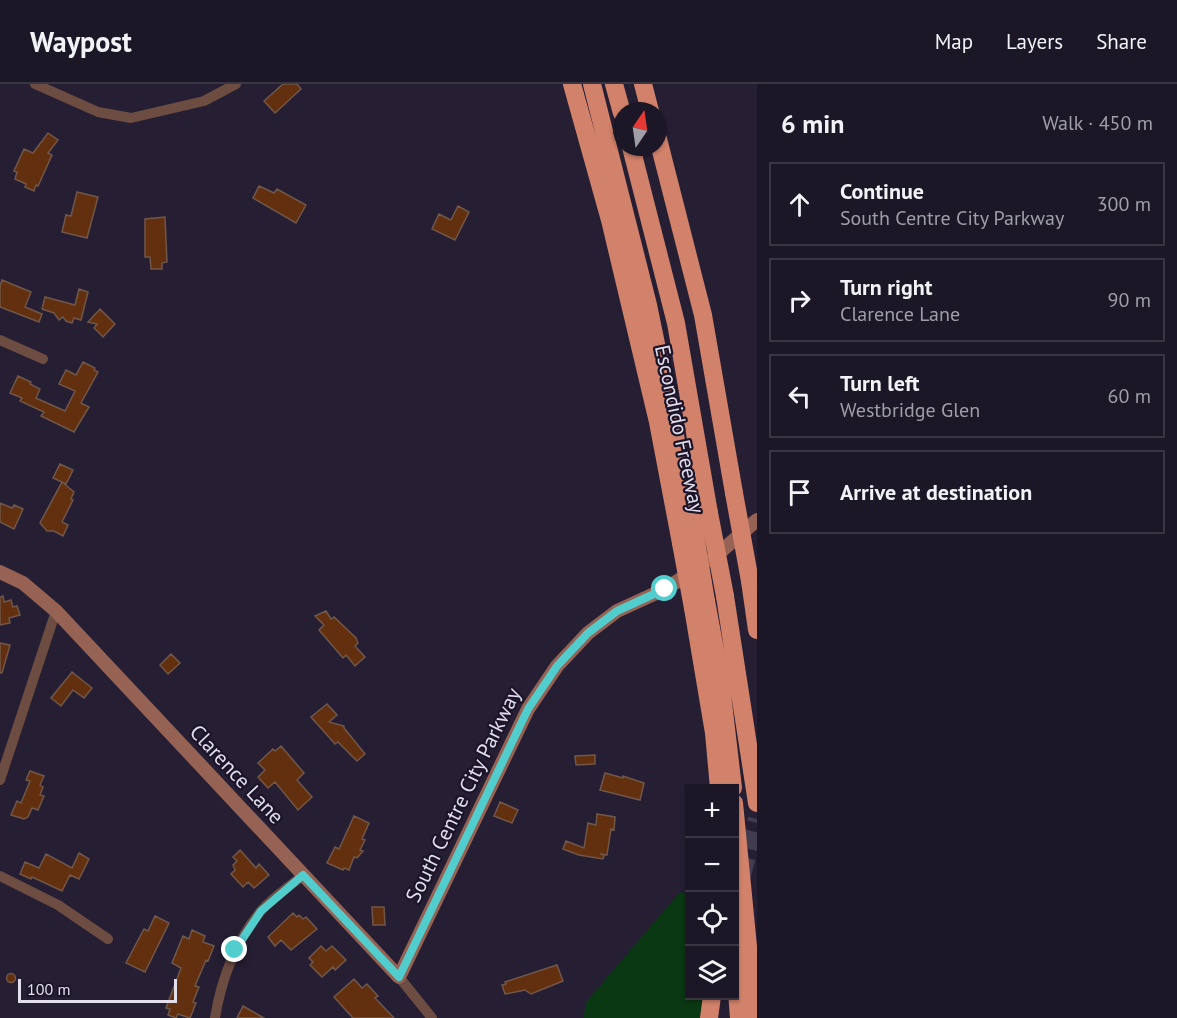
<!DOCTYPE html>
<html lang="en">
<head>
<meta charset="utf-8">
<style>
	body { margin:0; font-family:"PT Sans",sans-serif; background:#292433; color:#f1f3f6 }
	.controls { position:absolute; right:18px; bottom:18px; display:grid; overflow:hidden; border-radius:0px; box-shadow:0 2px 4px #0004 }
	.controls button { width:54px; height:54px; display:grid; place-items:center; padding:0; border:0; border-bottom:2px solid #3a3644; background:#1c1727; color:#f1f3f6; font:30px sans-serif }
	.compass { position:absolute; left:613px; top:18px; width:54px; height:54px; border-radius:50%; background:#1c1727; box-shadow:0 2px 4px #0004; rotate:13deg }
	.scale { position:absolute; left:18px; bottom:15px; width:159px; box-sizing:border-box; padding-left:6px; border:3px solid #e2deec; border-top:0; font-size:16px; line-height:21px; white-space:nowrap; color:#e2deec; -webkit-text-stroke:4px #1c152a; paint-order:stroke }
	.stop { position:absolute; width:18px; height:18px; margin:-14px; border:4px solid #52cdcd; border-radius:50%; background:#fff }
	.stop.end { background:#52cdcd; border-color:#fff; box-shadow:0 2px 6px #0008 }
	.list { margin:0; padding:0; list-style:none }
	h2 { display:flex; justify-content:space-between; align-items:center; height:78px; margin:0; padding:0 24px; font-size:26px }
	h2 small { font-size:20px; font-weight:400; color:#a09fa7 }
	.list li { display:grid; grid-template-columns:39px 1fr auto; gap:18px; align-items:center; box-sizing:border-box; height:84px; margin:0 12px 12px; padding:0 12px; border:2px solid #3a3644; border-radius:0px }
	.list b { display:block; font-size:22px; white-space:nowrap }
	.list p { margin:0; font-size:20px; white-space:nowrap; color:#a09fa7 }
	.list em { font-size:20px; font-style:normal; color:#a09fa7 }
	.icon { flex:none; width:33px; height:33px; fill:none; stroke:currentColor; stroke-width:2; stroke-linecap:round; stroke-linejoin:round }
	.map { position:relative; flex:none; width:757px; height:934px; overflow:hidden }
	header { display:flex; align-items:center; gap:36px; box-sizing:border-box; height:84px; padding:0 30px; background:#1c1727; border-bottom:2px solid #3a3644 }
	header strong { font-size:28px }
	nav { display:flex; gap:33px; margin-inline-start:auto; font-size:21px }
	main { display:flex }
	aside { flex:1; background:#1c1727 }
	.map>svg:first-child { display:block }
	.green { fill:#093812 }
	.building { fill:#62300f; stroke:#71574a; stroke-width:1.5 }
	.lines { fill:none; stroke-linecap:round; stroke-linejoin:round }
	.highway-tunnel { stroke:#423c50; stroke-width:18; stroke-dasharray:18 9; stroke-linecap:butt }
	.street { stroke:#6d4c42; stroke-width:10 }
	.secondary { stroke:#966253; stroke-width:14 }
	.highway { stroke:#d2826a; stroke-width:18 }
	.highway-bridge { stroke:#d2826a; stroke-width:18 }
	.route { stroke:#52cdcd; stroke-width:8 }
	.labels { text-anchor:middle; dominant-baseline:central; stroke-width:4.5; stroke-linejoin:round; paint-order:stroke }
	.street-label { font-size:21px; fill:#e2deec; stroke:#1c152a }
</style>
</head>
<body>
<header>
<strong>Waypost</strong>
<nav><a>Map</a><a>Layers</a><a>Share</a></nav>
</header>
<main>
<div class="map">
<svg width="757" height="934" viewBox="0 0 757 934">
	<rect width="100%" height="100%" fill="#261f34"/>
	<!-- green -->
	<path class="green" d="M680 808 689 810 690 912H706L703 934H583L587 917Z"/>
	<!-- building -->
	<path class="building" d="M283 0H297L301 5 275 29 264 17Z
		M48 49 58 56 48 69 52 71 38 102 36 101 34 107 25 103 26 100 15 95 17 88 14 87 24 65 33 69Z
		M259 102 274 109 277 105 306 121 296 139 253 114Z
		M77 108 98 113 87 154 62 148 66 131 71 132Z
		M458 122 469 128 455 156 432 145 439 130 451 136Z
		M165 133 167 178 162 179V185H151L150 173H145V135Z
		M2 196 31 208 25 223 42 230 39 238 0 223V202Z
		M79 205 88 208 81 236 74 234 72 239 66 237 63 233 59 236 54 229 42 225 45 213 75 221Z
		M100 225 115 240 103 253 94 244 97 240 88 238Z
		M83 278 95 284 94 286 98 288 81 319 89 323 74 348 41 332 44 328 20 317 22 314 10 309 18 292 31 298 30 300 40 305 36 314 65 327 75 307 59 300 66 286 76 291Z
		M60 380 73 386 66 400 53 394Z
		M62 398 74 408 71 415 73 416 62 438 68 441 63 452 54 447H47L40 439Z
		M0 419 12 424 14 421 23 425 14 445 0 438Z
		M3 512 4 518 11 516 13 523 17 522 20 531 9 534 10 539 0 541V513Z
		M326 527 331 535 334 533 356 554 358 559 355 562 365 573 355 582 346 571 343 574 319 546 324 541 315 532Z
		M0 559 10 561 2 589H0Z
		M171 570 180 579 168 590 160 581Z
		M72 588 92 604 84 614 73 606 61 622 51 614Z
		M327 620 337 631 329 638 344 642V644L365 670 357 677 338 658 335 660 311 633Z
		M281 662 304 689 297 696 312 713 298 726 275 698 268 704 258 693 265 686 258 679 273 665 275 667Z
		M595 671V680L576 681 575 672Z
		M30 687 44 692 40 701 43 703 40 711 44 712 38 726 32 724 28 733 24 735 11 731 17 717 21 719 30 697 26 696Z
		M605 689 623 694V692L644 699 640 716 600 706Z
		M500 718 518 726 512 739 494 732Z
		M597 730 615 733 614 746 611 745 607 771 600 770 604 771 603 775 579 771 563 765 566 757 584 764 588 739 596 741Z
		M354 732 369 739 362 755 365 756 360 766 363 767 357 774 354 773 349 786 344 784 343 786 327 779 335 763 339 765Z
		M240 766 256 784 259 780 269 791 254 804 248 798 243 803 231 790 235 786 233 781 237 777 233 773Z
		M79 769 89 775 79 795 70 791 62 807 43 798 32 793 31 795 20 790 25 778 39 784 46 770 72 784Z
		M372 823H384L385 841H373Z
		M293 829 297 833 299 831 303 835 306 833 317 845 291 866 281 856 275 862 268 853Z
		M155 832 169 839 145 888 126 879 144 845 148 847Z
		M192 846 205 852 203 858 214 862 208 877 206 876 195 902 199 903 193 918 196 919 190 934 178 930 176 934 168 931 170 925 166 924 181 884 172 879 183 852 189 855Z
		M321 862 326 867 332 862 346 876 335 886 333 883 322 893 310 881 313 878 309 874Z
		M557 881 563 897 531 910 525 906 505 910 502 901 506 900 505 898Z
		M6.5 894a4.5 4.5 0 1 1 9 0a4.5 4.5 0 1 1-9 0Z
		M354 895 362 904 367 900 378 912 375 914 394 934H353L334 913Z
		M243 922 264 934H237Z"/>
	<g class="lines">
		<!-- highway-tunnel -->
		<path class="highway-tunnel" d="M742 791 757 735"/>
		<!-- street -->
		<path class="street" d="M35 0 98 28 131 34 204 17 236 0
			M0 256 43 275
			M0 696 56 527
			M0 792 58 821 108 855
			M399 893 432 934
			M215 934C221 896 236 858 260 828 272 814 289 803 303 791"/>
		<!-- secondary -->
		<path class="secondary" d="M711 476 757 436
			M0 488 23 499 56 527 399 893 528 625 557 582 588 549 617 527 665 505 692 488"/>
		<!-- highway -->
		<path class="highway" d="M572 0 610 136 658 338 681 459
			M592 0 648 221 693 439
			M614 0 622 29
			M643 0 650 27
			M658 55 703 231 734 409
			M631 63 676 239 709 429
			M750 497 757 546
			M725 512 757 719
			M706 517 720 593 733 704
			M693 524 714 649 719 704
			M734 719 755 934
			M734 869 739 934
			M709 934 712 912"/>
		<!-- highway-bridge -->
		<path class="highway-bridge" d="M734 409 750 497
			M709 429 725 512
			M693 439 706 517
			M681 459 693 524"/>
	</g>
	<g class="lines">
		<!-- route -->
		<path class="route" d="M235 866 261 827 303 791 399 893 528 625 557 582 588 549 617 527 665 505"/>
	</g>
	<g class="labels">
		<!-- street labels -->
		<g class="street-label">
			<text transform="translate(680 345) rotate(78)">Escondido Freeway</text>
			<text transform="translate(237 690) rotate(47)">Clarence Lane</text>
			<text transform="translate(463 711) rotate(-64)">South Centre City Parkway</text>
		</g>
	</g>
</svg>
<div class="controls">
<button>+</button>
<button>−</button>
<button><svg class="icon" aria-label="locate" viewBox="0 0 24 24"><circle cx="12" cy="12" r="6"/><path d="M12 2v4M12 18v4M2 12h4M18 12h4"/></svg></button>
<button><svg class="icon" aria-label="layers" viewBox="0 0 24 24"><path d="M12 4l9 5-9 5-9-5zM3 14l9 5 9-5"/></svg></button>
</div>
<svg class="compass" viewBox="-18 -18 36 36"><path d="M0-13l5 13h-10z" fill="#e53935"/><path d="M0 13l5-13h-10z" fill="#a09fa7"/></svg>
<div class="scale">100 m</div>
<div class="stop" style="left:665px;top:505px"></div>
<div class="stop end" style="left:235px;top:866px"></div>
</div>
<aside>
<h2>6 min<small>Walk · 450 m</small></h2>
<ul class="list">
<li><svg class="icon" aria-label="ahead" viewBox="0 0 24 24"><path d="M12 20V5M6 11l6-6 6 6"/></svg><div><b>Continue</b><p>South Centre City Parkway</p></div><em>300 m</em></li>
<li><svg class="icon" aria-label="right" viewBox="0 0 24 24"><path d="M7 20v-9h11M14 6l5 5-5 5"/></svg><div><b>Turn right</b><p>Clarence Lane</p></div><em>90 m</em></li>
<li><svg class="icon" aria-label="left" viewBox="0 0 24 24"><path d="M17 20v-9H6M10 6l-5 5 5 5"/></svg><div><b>Turn left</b><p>Westbridge Glen</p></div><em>60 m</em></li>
<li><svg class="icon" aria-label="arrive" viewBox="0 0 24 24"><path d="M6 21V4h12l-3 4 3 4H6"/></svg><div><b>Arrive at destination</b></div></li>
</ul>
</aside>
</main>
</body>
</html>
